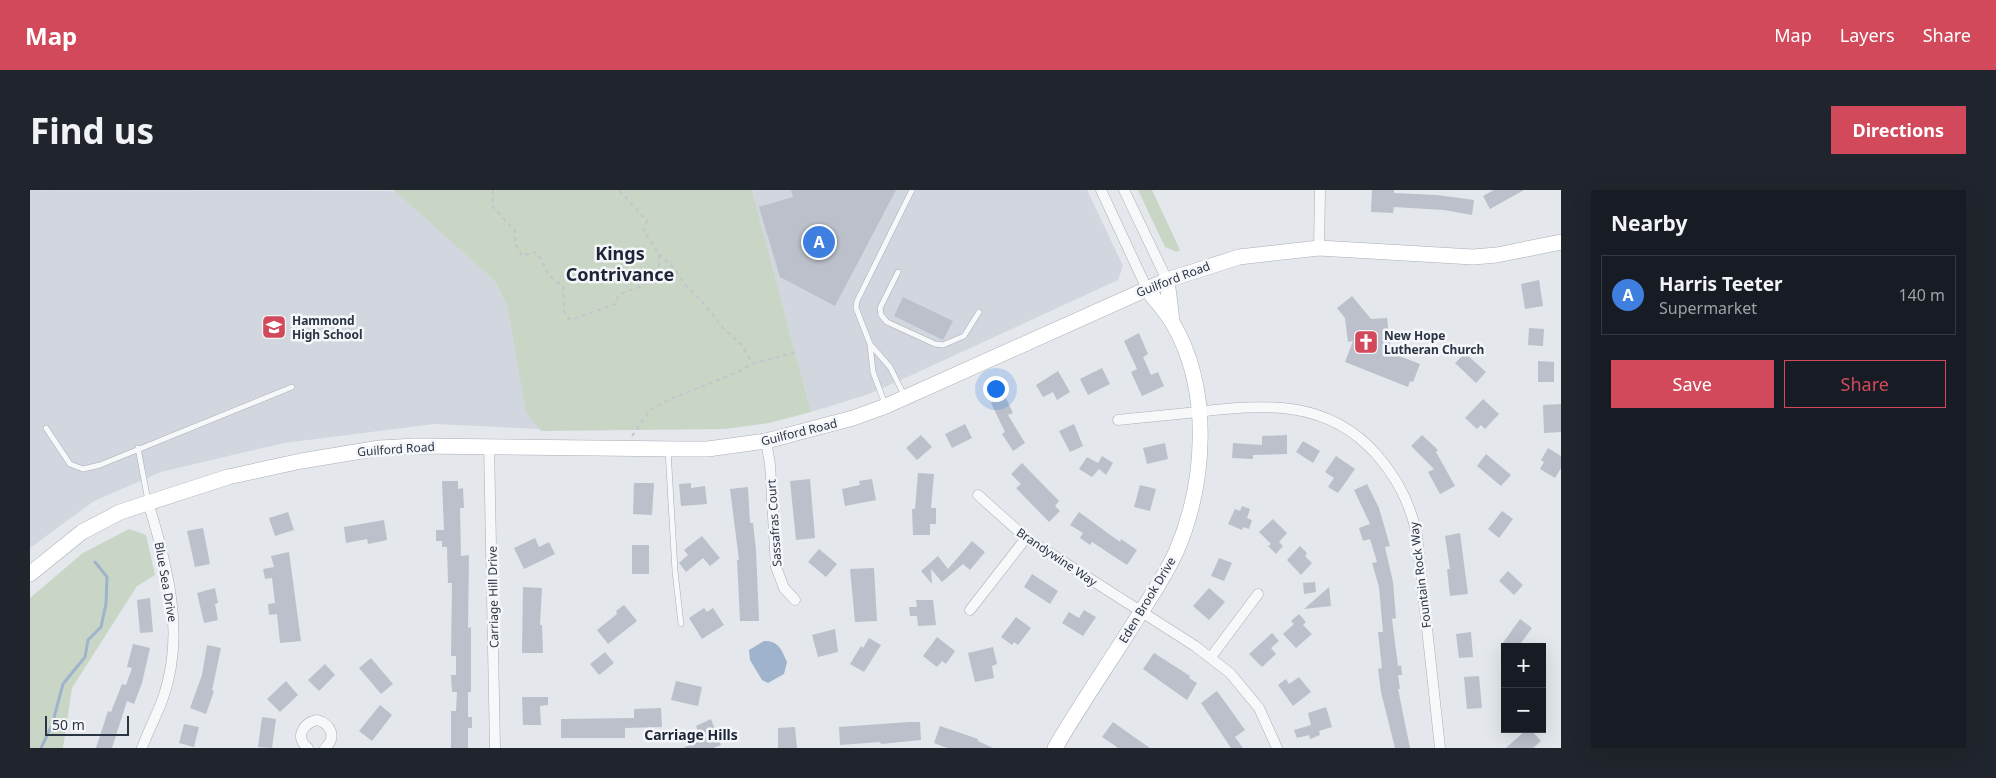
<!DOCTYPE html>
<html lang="en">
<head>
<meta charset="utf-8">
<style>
	body { margin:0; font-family:"Noto Sans",sans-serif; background:#20242c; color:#f1f3f6 }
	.controls { position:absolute; right:15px; bottom:15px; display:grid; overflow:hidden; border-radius:0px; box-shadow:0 5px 20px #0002 }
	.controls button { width:45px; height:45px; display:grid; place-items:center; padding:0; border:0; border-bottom:1px solid #363941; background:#171b24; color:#f1f3f6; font:25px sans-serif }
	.scale { position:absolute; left:15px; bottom:12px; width:84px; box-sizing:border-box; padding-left:5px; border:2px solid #2b3445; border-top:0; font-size:14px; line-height:18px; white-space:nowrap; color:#2b3445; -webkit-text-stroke:4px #f4f6f9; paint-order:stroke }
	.you { position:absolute; left:965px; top:198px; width:18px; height:18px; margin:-12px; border:4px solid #fff; border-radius:50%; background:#1a73e8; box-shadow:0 0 0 8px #1a73e833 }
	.badge { display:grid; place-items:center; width:32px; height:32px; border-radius:50%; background:#d1495b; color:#fff; font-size:16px; font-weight:700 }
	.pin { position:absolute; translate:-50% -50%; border:2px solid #fff; box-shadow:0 1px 5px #0006 }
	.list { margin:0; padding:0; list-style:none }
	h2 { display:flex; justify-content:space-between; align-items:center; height:65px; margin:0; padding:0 20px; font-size:21px }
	h2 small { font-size:16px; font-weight:400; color:#9ea1a6 }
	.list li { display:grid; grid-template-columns:32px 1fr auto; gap:15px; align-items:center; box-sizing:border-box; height:80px; margin:0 10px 10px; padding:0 10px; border:1px solid #363941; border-radius:0px }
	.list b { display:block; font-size:19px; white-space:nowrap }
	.list p { margin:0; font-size:16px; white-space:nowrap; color:#9ea1a6 }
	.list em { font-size:16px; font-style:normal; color:#9ea1a6 }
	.actions { display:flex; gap:10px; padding:15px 20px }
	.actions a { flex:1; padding:11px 0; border:1px solid #d1495b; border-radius:0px; text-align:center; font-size:18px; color:#d1495b }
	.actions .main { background:#d1495b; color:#fff }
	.map { position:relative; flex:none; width:1531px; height:558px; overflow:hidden; border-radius:0px }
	header { display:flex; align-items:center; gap:30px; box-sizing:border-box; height:70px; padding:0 25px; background:#d1495b; color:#fff }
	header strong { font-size:24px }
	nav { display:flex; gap:28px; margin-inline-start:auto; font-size:18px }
	.intro { display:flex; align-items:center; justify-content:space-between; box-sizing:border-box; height:120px; padding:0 30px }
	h1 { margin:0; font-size:35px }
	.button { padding:12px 22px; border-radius:0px; background:#d1495b; color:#fff; font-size:18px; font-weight:700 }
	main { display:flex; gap:30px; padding:0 30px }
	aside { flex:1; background:#171b24; border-radius:0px; box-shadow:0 5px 20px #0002 }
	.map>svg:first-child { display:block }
	.built { fill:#d2d6de }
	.green { fill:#c9d6c5 }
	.water { fill:#9fb4cc }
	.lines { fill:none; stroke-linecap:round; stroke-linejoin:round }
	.stream { stroke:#9fb4cc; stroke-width:3 }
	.building { fill:#bbc0ca }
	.lane-casing { stroke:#a9aeb7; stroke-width:6 }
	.street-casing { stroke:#a9aeb7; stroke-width:11 }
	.secondary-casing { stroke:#a9aeb7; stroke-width:16 }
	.path { stroke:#c2c5cb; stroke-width:2; stroke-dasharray:4 4; stroke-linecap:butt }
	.lane { stroke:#f7f8fa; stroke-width:5 }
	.street { stroke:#f7f8fa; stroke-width:10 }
	.secondary { stroke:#fff; stroke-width:15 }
	.labels { text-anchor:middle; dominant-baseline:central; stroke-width:5; stroke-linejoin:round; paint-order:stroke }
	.street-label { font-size:12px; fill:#2b3445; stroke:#f4f6f9 }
	.poi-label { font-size:12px; font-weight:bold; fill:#2b3445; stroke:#f4f6f9; text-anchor:start }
	.neighbourhood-label { font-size:14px; font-weight:bold; fill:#1d2536; stroke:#f4f6f9 }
	.district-label { font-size:18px; font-weight:bold; fill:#1d2536; stroke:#f4f6f9 }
</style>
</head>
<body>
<header>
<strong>Map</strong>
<nav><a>Map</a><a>Layers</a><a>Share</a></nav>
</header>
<div class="intro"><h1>Find us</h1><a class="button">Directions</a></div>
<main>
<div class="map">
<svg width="1531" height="558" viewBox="0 0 1531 558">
	<rect width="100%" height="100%" fill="#e4e7ec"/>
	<!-- built -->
	<path class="built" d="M0 0 366 1 465 91 510 183V239L404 234 254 253 131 282 64 311 0 358Z
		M722 0H1057L1093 76 1088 90 873 189 839 204 781 222Z"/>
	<!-- green -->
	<path class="green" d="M364 0H722L781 222 739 233 695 239 511 241 496 222 478 118 465 91Z
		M1108 0H1122L1150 60 1147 62 1135 57Z
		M99 339 116 345 125 385 107 396 42 498 33 558H0V408L53 363Z"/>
	<!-- water -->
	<path class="water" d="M734 451C748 450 752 460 757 472L754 484 738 493 732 490 720 470 719 460Z"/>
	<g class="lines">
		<!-- stream -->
		<path class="stream" d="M11 558 22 535 33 494 55 467 58 450 71 437 76 414 77 387 65 372"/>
	</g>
	<!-- building -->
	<path class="building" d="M761 0H866L805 116 750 87 729 17 763 7Z
		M1342 0H1364V3L1407 5 1444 10 1442 25 1414 20 1364 17 1363 23 1341 22Z
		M1464 0H1494L1460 19 1453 6Z
		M1509 90 1513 116 1495 119 1491 94Z
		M1322 106 1341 129 1357 128 1361 163 1390 174 1383 192 1380 191 1378 197 1315 172 1323 151 1318 152 1315 128 1307 118Z
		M873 107 923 131 913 150 864 126Z
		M1499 138 1514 139 1513 156 1498 155Z
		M1109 143 1118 164 1113 167 1121 185 1128 182 1134 196 1112 206 1101 182 1107 179 1094 151Z
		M1435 163 1456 182 1446 193 1425 173Z
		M1508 171 1524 172V192H1508Z
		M1072 178 1080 194 1058 205 1050 189Z
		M1028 181 1040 202 1027 210 1023 202 1013 207 1006 195Z
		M975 206 983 223 978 225 995 253 983 261 972 244 975 242 961 213Z
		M1453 209 1469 224 1455 239 1451 235 1447 239 1435 228Z
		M1531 214V242L1514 243 1513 215Z
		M935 234 942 248 922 258 915 244Z
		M1044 234 1053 256 1040 262 1029 241Z
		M891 245 902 257 887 270 876 258Z
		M1257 245V264L1223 265V269L1202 268 1203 253 1232 255V246Z
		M1392 245 1408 260 1406 262 1425 296 1410 304 1398 282 1404 279 1381 256Z
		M1273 251 1290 261 1283 273 1266 262Z
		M1135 253 1138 269 1117 274 1113 258Z
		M1518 258 1531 266V278L1525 288 1510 279 1514 272 1511 270Z
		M1456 264 1481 285 1471 296 1447 276Z
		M1072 266 1083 273 1076 285 1069 279 1062 287 1049 279 1057 267 1068 273Z
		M1306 266 1325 279 1308 303 1298 297 1304 288 1295 282Z
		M992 273 1029 311 1025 316 1030 321 1019 332 986 298 991 294 981 284Z
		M888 283 904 284 901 318H906V334H900V345H883L882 319H885Z
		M780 289 785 348 766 350 760 291Z
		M842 289 846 310 815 316 812 299 830 295 829 291Z
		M412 291H428V299L433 298 434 318H430L431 366 439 365 438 438 441 437V502H438V527H442V538H438V558H421V521H426L427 502H422L421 485H426V466H421L422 393H418L417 357H412V351H406V340H414Z
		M604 293H624L622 325 603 324Z
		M661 293V298L675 296 677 314 651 316 649 294Z
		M1337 294 1349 318 1360 356 1355 357 1363 392 1366 428 1362 429 1368 476 1371 475 1372 485H1368L1370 499H1368L1380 558H1365L1351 502 1348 479 1352 478 1348 442H1353L1349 397 1342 373 1347 372 1340 349 1333 351 1329 338 1340 334 1324 300Z
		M1110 295 1126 299 1120 321 1104 317Z
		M718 297 720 333H723L726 360 729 431H710L707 370H709L700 299Z
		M1212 316 1220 319 1217 328 1222 330 1219 339 1213 337 1212 340 1198 334 1205 319 1210 321Z
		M1472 321 1483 329 1469 348 1458 339Z
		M258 322 264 340 245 346 239 328Z
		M1049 322 1090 352 1091 349 1107 360 1097 375 1062 352 1060 355 1050 348 1053 343 1040 335Z
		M1243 329 1257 343 1249 352 1253 356 1246 364 1238 356 1241 354 1229 342Z
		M354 330 357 350 338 354 337 349 316 353 314 337Z
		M173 338 180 374 165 377 157 341Z
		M1430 343 1438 404 1420 406 1417 379H1420L1415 346Z
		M672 346 690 368 680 376 673 368 656 382 649 373 658 365 654 360Z
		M505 348 509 357 519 352 525 364 494 379 484 358Z
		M942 351 955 362 940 380 933 374 912 392 901 379 902 394 891 381 908 366 918 379Z
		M602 355H619V384H602Z
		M1270 356 1277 363 1275 366 1282 373 1271 385 1257 370Z
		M789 359 807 374 796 387 778 372Z
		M259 362 271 451 250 453 247 424 239 425 238 414 245 413 242 388 235 389 233 379 244 377 241 366Z
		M1189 368 1202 373 1194 391 1181 386Z
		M844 378 847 431 825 432 820 379Z
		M1478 381 1493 395 1484 405 1469 391Z
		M1002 384 1028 401 1020 414 994 397Z
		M1285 392 1286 402 1274 404 1273 393Z
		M493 397 512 398 510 435H512L513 463H492Z
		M1299 397 1301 416 1274 419Z
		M185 398 188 413 185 414 188 430 174 433 167 403Z
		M1179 398 1195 412 1179 430 1163 416Z
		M120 408 123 442 110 443 107 410Z
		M886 410H903L906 435 888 436 887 426H880L879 417H887Z
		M594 415 607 431 578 454 567 440 587 424 586 421Z
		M674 418 677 422 683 418 694 435 672 449 659 428Z
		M1054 420 1066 427 1053 446 1032 433 1039 422 1049 428Z
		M1269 424 1276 432 1273 435 1282 444 1266 458 1253 444 1264 434 1261 431Z
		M986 427 1001 438 988 455 984 452 982 455 971 447Z
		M1490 429 1502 438 1488 457H1470Z
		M805 439 808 462 788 467 782 445Z
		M1441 442 1443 467 1429 468 1426 444Z
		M1242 443 1249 451 1241 458 1246 464 1232 477 1219 464Z
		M907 447 925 461 916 474 912 471 907 477 893 466Z
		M839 448 851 455 834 482 820 474 831 456 833 458Z
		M103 454 120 458 112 493 104 514 97 511 82 558H66L78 521 81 522 92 494 96 495 102 478 97 477Z
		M177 455 191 458 182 500 184 501 176 524 160 518 172 485Z
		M963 457 967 474 962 476 964 488 945 492 938 463Z
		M575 462 584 473 569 485 560 474Z
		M1124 463 1160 486 1159 488 1167 493 1157 510 1113 479Z
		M341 468 363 494 351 504 329 478Z
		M295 474 305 485 289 501 278 490Z
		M1449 486 1452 518 1437 519 1434 487Z
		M1269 487 1281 502 1263 516 1248 495 1256 489 1259 494Z
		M256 491 268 505 250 522 237 509Z
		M646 491 672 497 668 516 641 510Z
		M1187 501 1215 540 1205 547 1213 558H1201L1171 513Z
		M492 507H518V515L510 516 511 535H493Z
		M350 515 362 525 342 551 329 541Z
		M1296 517 1302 537 1289 541 1290 545 1280 549 1279 545 1267 548 1264 540 1281 535 1278 523Z
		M631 518 632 537 595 538V548H531V529L604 528V519Z
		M232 527 246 529 242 558 228 557Z
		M681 529 691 555 683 558H653L672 550 666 536Z
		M879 532H890L891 550 851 554 850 552 810 555 809 537Z
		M1083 532 1104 547 1120 558H1088L1081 553 1072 547Z
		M154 534 169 537 164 557 149 553Z
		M910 536 948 549V551L963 558H917L904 553Z
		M765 537 767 558H748V538Z
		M1497 539H1500L1511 551 1503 558H1476Z"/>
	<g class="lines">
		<defs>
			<path id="lane" d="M868 82 850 118 851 125 857 132 905 154 913 155 934 146 949 122
				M840 154 860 177 874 205
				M855 214 843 182 840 154 826 118 827 111 882 0
				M16 238 40 274 53 279 70 275 262 197
				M108 258 118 311
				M638 260 645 381 651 434"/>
			<path id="street" d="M1071 0 1117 99
				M1094 0 1137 90
				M1289 58 1290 0
				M1088 230C1114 227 1141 225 1167 222 1235 214 1298 209 1347 265 1368 289 1381 314 1387 346L1410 558
				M736 251 740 274 746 377 754 398 765 410
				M459 255 465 558
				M948 305 996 348 1165 456 1200 483 1229 518 1247 558
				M940 420 996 348
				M1181 467 1228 404
				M112 558C118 541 127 525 133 508 156 444 137 374 118 312
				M278 558C264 548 273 533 287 530 301 534 307 547 295 558"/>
			<path id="secondary" d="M1137 90 1142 131
				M0 384 52 342 90 322 198 287 271 271 350 258 386 256 649 259H678L736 251 823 228 856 216 1137 90 1209 67 1289 58 1443 67 1467 65 1531 52
				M1025 558C1050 515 1079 473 1106 430 1120 408 1135 386 1146 362 1176 293 1182 199 1142 132 1135 120 1125 110 1117 99"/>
		</defs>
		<!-- lane casing -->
		<use href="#lane" class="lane-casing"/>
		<!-- street casing -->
		<use href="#street" class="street-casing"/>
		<!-- secondary casing -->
		<use href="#secondary" class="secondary-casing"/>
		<!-- path -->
		<path class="path" d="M463 0 462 16 485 41V53L492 66 504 62 508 64 519 86 533 96 534 121 540 130 585 114 588 107 596 101 607 98 622 90 629 77V64L614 41 617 31 589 0
			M629 64 644 78 657 97 671 110 694 139 712 155 722 173
			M602 246 620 220 643 208 708 182 722 174 766 162"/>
		<!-- lane -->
		<use href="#lane" class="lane"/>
		<!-- street -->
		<use href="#street" class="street"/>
		<!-- secondary -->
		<use href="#secondary" class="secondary"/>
	</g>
	<!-- icons -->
	<defs>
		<symbol id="school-square" viewBox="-11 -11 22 22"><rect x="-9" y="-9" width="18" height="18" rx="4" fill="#d1495b" stroke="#f4f6f9"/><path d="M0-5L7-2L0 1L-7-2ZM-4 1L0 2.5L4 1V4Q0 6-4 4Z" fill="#fff"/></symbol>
		<symbol id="church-square" viewBox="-11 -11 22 22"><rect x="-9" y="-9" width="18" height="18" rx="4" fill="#d1495b" stroke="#f4f6f9"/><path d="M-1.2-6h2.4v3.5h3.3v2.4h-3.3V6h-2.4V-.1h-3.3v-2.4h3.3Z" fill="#fff"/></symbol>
	</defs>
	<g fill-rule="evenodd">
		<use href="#school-square" x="230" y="123" width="28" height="28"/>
		<use href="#church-square" x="1322" y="138" width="28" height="28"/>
	</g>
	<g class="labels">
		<!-- street labels -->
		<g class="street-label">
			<text transform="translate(1143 89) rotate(-21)">Guilford Road</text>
			<text transform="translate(769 242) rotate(-14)">Guilford Road</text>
			<text transform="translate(366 259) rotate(-4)">Guilford Road</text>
			<text transform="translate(744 333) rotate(-94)">Sassafras Court</text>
			<text transform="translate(1027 367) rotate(34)">Brandywine Way</text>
			<text transform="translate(1390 385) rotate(-97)">Fountain Rock Way</text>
			<text transform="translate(136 392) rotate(80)">Blue Sea Drive</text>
			<text transform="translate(463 407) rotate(-91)">Carriage Hill Drive</text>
			<text transform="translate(1117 410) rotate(-59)">Eden Brook Drive</text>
		</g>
		<!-- poi labels -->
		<g class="poi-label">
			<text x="262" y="130">Hammond<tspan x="262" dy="14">High School</tspan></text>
			<text x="1354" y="145">New Hope<tspan x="1354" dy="14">Lutheran Church</tspan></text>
		</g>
		<!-- neighbourhood labels -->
		<g class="neighbourhood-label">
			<text x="661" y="544">Carriage Hills</text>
		</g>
		<!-- district labels -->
		<g class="district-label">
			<text x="590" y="63">Kings<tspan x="590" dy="21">Contrivance</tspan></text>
		</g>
	</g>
</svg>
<div class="controls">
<button>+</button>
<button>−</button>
</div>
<div class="scale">50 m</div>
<div class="you"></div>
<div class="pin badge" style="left:789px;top:52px;background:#3f7fe0">A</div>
</div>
<aside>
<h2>Nearby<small></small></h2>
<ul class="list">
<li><span class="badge" style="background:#3f7fe0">A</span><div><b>Harris Teeter</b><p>Supermarket</p></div><em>140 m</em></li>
</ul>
<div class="actions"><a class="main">Save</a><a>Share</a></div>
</aside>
</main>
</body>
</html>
